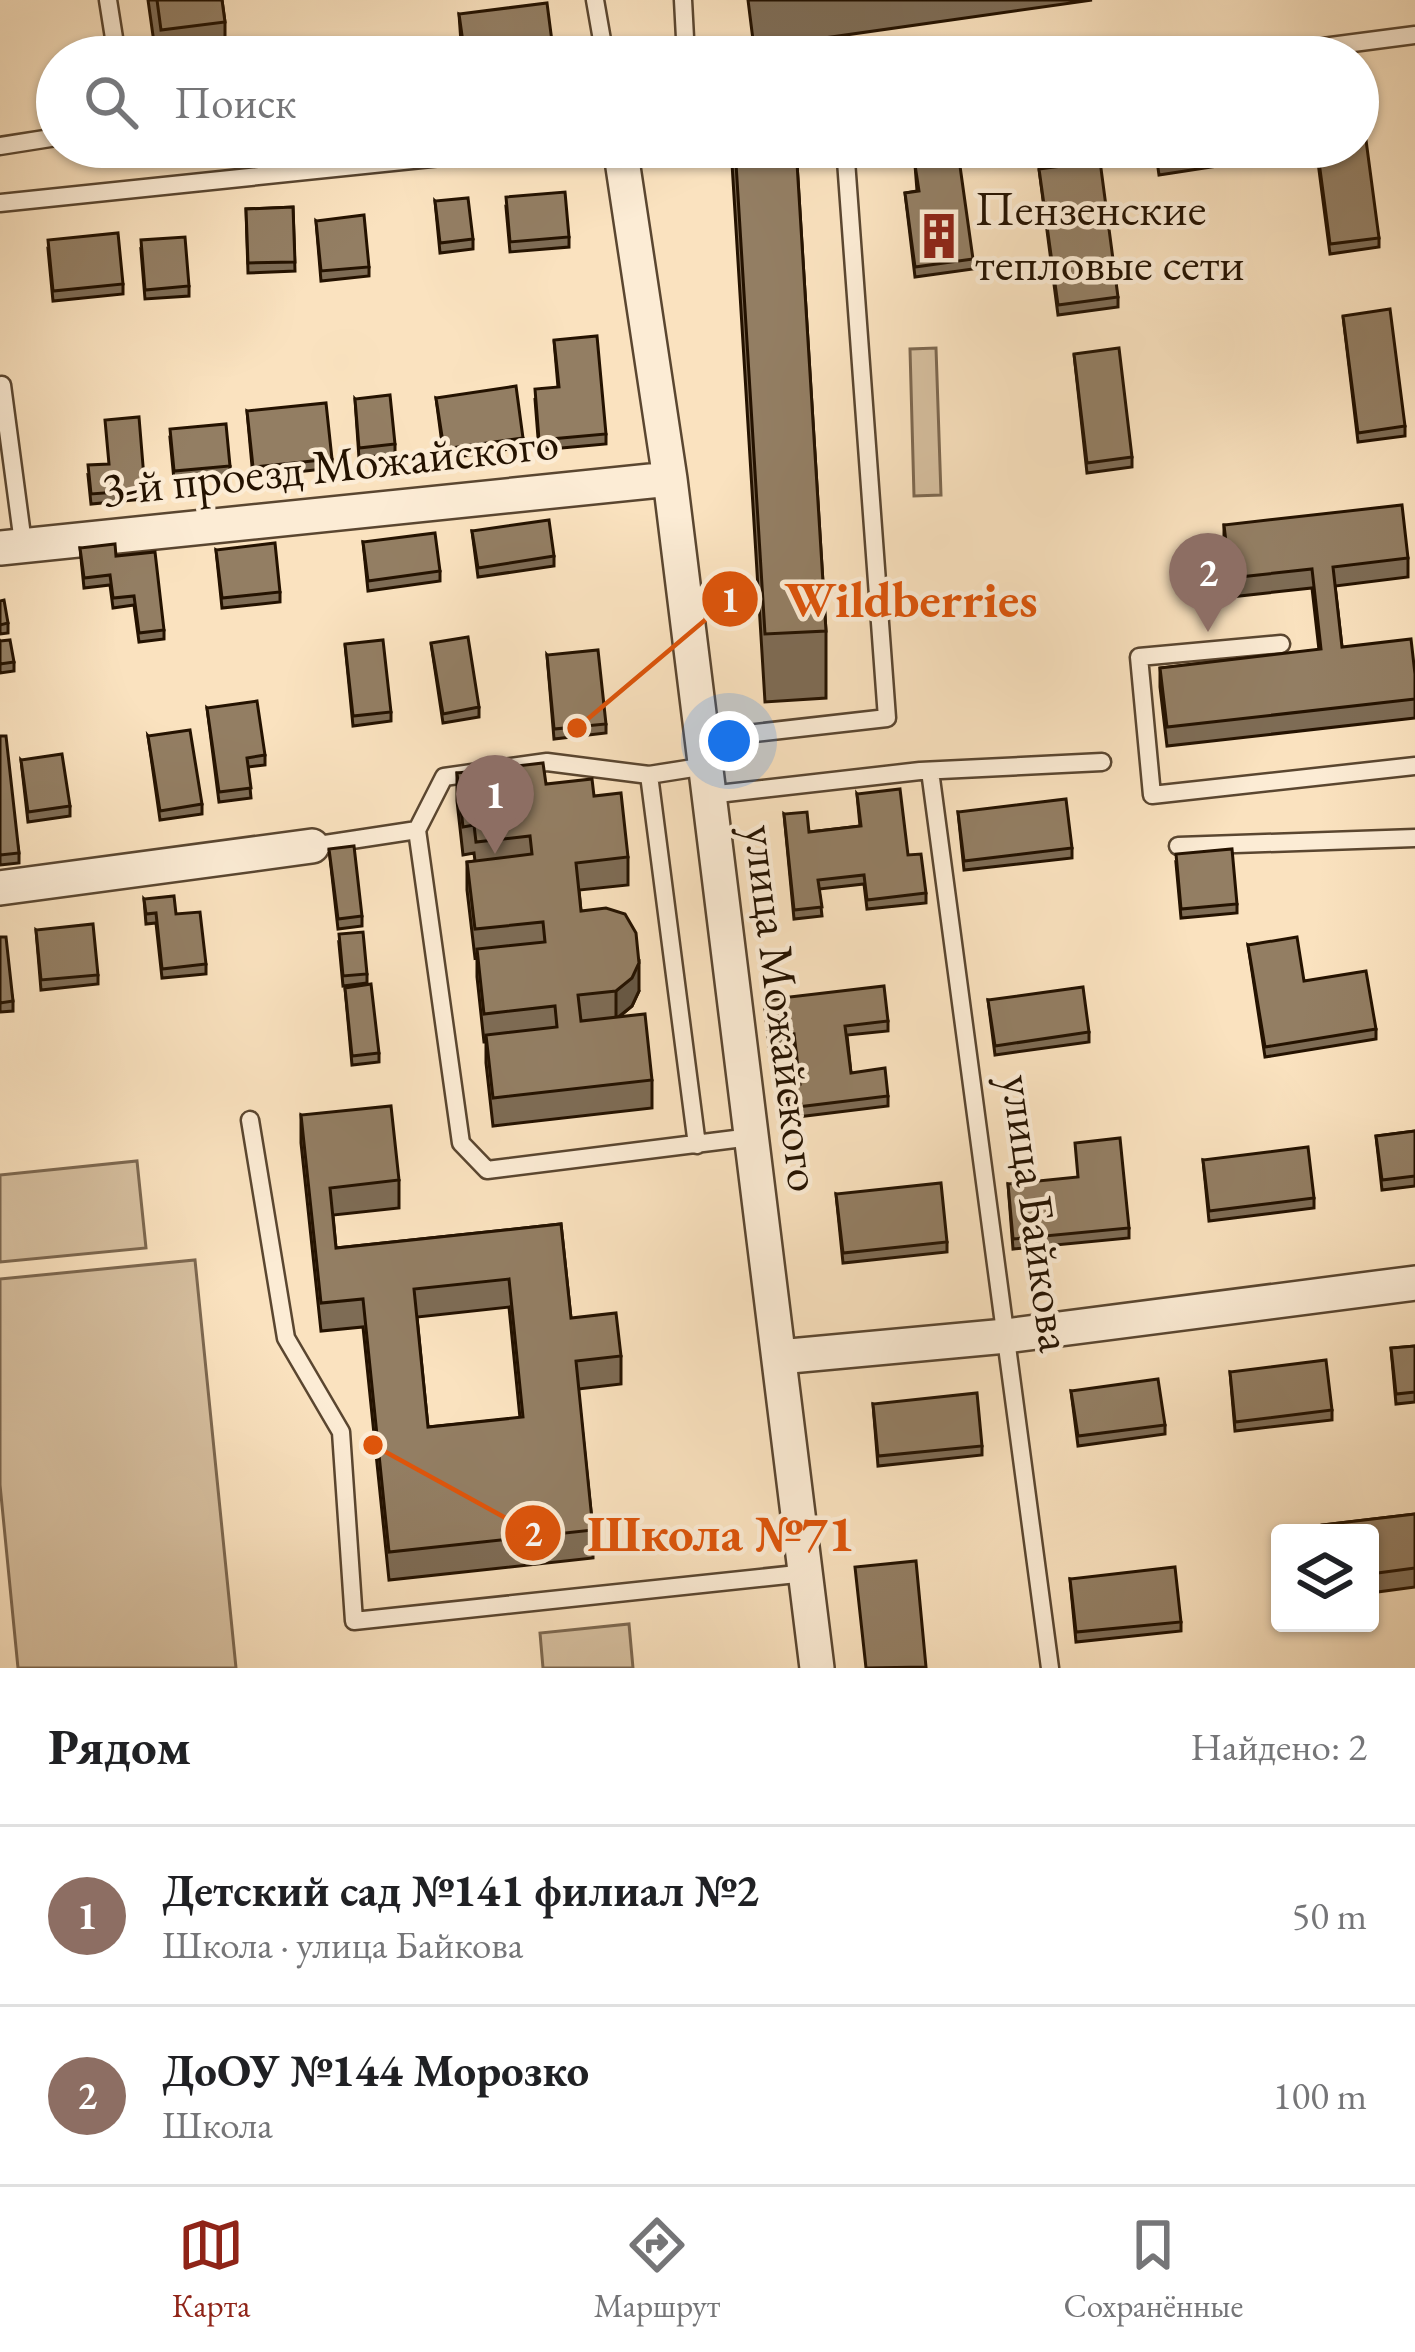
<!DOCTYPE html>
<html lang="ru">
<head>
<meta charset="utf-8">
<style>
	body { margin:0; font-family:"EB Garamond",serif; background:#f2f2f2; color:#202124 }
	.controls { position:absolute; right:36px; bottom:36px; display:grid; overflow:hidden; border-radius:12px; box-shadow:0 3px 9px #0004 }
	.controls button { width:108px; height:108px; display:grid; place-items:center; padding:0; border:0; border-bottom:3px solid #e0e0e0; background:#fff; color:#202124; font:60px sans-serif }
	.you { position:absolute; left:729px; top:741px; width:42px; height:42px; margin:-30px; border:9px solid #fff; border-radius:50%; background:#1a73e8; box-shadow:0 0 0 18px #1a73e833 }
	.badge { display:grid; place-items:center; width:78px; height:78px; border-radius:50%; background:#8f2418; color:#fff; font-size:39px; font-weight:700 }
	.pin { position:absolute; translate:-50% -99px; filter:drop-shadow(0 3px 6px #0008) }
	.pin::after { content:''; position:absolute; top:63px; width:42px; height:36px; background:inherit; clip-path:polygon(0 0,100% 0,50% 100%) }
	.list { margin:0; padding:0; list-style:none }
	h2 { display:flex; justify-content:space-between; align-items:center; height:156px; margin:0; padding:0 48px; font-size:51px }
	h2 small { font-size:39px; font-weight:400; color:#757577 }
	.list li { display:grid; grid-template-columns:78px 1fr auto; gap:36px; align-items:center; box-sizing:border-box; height:180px; padding:0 48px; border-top:3px solid #e0e0e0 }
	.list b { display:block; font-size:45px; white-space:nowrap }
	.list p { margin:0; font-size:39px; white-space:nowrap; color:#757577 }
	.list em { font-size:39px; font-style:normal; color:#757577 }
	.icon { flex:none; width:66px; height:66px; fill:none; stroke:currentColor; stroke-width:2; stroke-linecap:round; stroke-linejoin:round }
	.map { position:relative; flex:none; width:1415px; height:1668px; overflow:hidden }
	.search { position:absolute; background:#fff; box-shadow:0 3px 9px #0004; left:36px; right:36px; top:36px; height:132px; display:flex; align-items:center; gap:30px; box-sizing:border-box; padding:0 42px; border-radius:66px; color:#757577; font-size:45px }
	.sheet { height:516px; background:#fff }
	nav { display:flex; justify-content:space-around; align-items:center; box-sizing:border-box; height:168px; border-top:3px solid #e0e0e0; background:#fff; font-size:33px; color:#757577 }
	nav a { display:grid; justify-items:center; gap:6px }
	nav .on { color:#8f2418 }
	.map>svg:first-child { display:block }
	.green { fill:#d6bf9f; stroke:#7d6850; stroke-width:3 }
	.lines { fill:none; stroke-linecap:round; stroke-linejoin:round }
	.lane-casing { stroke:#5a4630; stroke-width:21 }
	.street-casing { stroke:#5a4630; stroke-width:38 }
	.lane { stroke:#fcecd5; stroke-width:16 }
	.street { stroke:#fcecd5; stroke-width:33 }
	.wall { fill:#7e6c55; stroke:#241200; stroke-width:3; fill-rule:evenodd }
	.shaded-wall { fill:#675845; stroke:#241200; stroke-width:3 }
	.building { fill:#937e63; stroke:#241200; stroke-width:3; fill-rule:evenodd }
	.labels { text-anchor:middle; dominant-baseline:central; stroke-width:9; stroke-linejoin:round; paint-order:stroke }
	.poi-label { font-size:48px; fill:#241200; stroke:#fcecd5; text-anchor:start }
	.street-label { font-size:48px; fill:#241200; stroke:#fcecd5 }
	.leader { fill:none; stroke:#de550b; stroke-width:4.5 }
	.callout-dot { fill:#de550b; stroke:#fcecd5; stroke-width:4.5 }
	.mark-label { font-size:36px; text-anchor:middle; font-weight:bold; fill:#fff }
	.callout-label { font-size:51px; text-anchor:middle; font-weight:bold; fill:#de550b; stroke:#fcecd5; stroke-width:9; stroke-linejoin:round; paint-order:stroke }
</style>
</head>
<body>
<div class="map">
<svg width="1415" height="1668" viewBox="0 0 1415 1668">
	<rect width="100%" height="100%" fill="#fae2bf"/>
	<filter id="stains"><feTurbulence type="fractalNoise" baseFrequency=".00167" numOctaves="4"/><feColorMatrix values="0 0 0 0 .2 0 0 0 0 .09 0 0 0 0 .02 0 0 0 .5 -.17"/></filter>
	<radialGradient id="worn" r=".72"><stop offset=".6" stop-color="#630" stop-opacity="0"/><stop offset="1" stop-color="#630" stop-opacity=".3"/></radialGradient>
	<!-- green -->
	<path class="green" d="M936 348 941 495 914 496 910 349Z
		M137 1161 146 1248 0 1262V1175Z
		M195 1260 236 1668H18L0 1485V1279Z
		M629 1624 633 1668H543L540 1633Z"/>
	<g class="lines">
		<defs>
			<path id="lane" d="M108 0 117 57
				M595 0 605 57
				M683 0 686 57
				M1246 57 1415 35
				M0 146 57 137
				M0 203 538 147
				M2 385 23 543
				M1281 644 1139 657 1152 795 1415 766
				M702 739 887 718 845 147
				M504 768 547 762 649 775 706 766
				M930 771 1050 1668
				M479 772 444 777 417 830 461 1143 487 1170 751 1137
				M649 775 697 1145
				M709 795 920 771 1102 762
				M312 846 417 830
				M1178 846 1415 838
				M250 1120 286 1338 341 1432 354 1621 806 1573"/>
			<path id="street" d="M620 147 670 479 817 1668
				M0 548 670 479
				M0 888 312 846
				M779 1357 1006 1336 1415 1283"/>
		</defs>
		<!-- lane casing -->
		<use href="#lane" class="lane-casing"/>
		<!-- street casing -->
		<use href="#street" class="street-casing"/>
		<!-- lane -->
		<use href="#lane" class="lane"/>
		<!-- street -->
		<use href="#street" class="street"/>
	</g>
	<!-- wall -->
	<path class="wall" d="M148 0H222L225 22V57H156Z
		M748 0H1092L754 48Z
		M459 14 554 57H462Z
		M731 147H796L826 631V698L765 702Z
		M1155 147H1257V160L1159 175Z
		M1316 147H1358L1379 238V247L1330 254Z
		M915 165 973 259V269L915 277 905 193 917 191Z
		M1039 169 1118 297V307L1058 315Z
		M435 201 473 239V249L440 253Z
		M293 207 295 271 248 273 246 209Z
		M506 207 569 237V247L510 252Z
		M316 221 369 267V276L321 281Z
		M48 249 123 284V294L53 301Z
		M141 250 189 286V296L145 299Z
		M1343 316 1405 426V436L1358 442Z
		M554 340 606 434V444L539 450 535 399 558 387Z
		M1074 354 1132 457V467L1087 473Z
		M436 398 523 438V447L444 459Z
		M355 399 395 444V454L359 458Z
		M247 411 332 459V468L253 477Z
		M170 438 230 466V476L174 480Z
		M88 475 145 490V499L91 504Z
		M1224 525 1408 558V577L1335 586 1342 647 1415 674V718L1167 746 1160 687V668L1319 650 1312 588 1230 597 1224 544Z
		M472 531 554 556V566L478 577Z
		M363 542 440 571V581L368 591Z
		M80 548 116 556 164 630V639L139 642 134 605 113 608 110 585 84 588Z
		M216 550 280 592V602L222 608Z
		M0 601 8 623V633L0 634Z
		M0 641 14 662V671L0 673Z
		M431 643 479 707V717L443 723Z
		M345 644 391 712V721L353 726Z
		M547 655 606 724V733L554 739Z
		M207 708 265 755V765L248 767 251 798 219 802Z
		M0 736 19 853V863L0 865Z
		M148 736 202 804V814L160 820Z
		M21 760 70 806V816L28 822Z
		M457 773 546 784 594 796 628 857V885L579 890 581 911 639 991 632 1006 619 1017 652 1080V1108L493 1126 486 1063V1042H484L477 977V957L475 958 467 890V862L475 861 474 853 463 855 457 801Z
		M857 794 908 855 926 893V903L867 909 864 884 819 889 822 916 794 919 784 814 809 832 860 826Z
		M958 812 1072 848V858L964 870Z
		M329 849 362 916V926L338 929Z
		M1176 863 1237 904V913L1181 918Z
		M144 899 206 964V974L162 978 156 923 146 924Z
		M36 930 98 975V984L41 990Z
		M0 937 13 1001V1011L0 1012Z
		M339 944 367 974V983L343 986Z
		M1248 945 1376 1029V1039L1265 1057Z
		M345 988 379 1053V1062L352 1065Z
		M764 1000 888 1021V1031L847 1035 851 1073 888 1096V1106L789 1118 786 1085 799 1084 794 1043 769 1047Z
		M988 1000 1089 1032V1042L995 1055Z
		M301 1115 399 1180V1208L333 1215 336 1248 561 1224 571 1318 621 1356V1384L578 1389 593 1530V1558L389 1580 363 1327 321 1331 301 1143ZM509 1307 520 1418 428 1427 417 1317Z
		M1415 1131V1186L1382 1190 1376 1136Z
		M1203 1160 1314 1198V1208L1209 1221Z
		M1008 1184 1129 1228V1238L1013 1249Z
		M836 1194 947 1242V1252L843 1263Z
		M1415 1346V1402L1396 1404 1391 1348Z
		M1230 1372 1332 1410V1420L1235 1431Z
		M1071 1391 1165 1425V1434L1078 1446Z
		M873 1404 982 1446V1455L878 1466Z
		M1415 1514V1587L1370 1593V1533H1322V1525Z
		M1070 1579 1181 1622V1631L1076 1642Z"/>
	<!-- shaded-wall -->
	<path class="shaded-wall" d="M639 963V991L632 1006 616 1019V991Z"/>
	<!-- building -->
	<path class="building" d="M157 0H222L225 22 161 30Z
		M547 3 554 57H465L459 14Z
		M1364 125 1379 238 1330 244 1317 147H1358V126Z
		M735 147H796L826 631 765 634Z
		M1156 147H1257V150L1159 166Z
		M959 159 973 259 915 267 905 193 919 191 915 165Z
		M1100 161 1118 297 1058 305 1039 169Z
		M565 192 569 237 510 242 506 197Z
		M468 198 473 239 440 243 435 201Z
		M293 207 295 262 248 263 246 209Z
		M364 215 369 267 321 271 316 221Z
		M118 233 123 284 53 291 48 240Z
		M185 237 189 286 145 290 141 240Z
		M1390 309 1405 426 1358 433 1343 316Z
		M597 336 606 434 539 440 535 389 559 387 554 340Z
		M1119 348 1132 457 1087 463 1074 354Z
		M516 386 523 438 444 449 436 398Z
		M390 395 395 444 359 448 355 399Z
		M326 403 332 459 253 467 247 411Z
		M139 417 145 490 91 494 88 465 109 464 105 420Z
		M226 424 230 466 174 471 170 429Z
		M1402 505 1408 558 1333 567 1342 647 1411 639 1415 674V699L1167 727 1160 668 1321 649 1312 569 1230 578 1224 525Z
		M549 520 554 556 478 568 472 531Z
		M435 533 440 571 368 581 363 542Z
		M275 543 280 592 222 598 216 550Z
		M115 544 116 556 155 552 164 630 139 633 134 596 113 598 110 575 84 578 80 548Z
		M4 600 8 623 0 625V601Z
		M468 637 479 707 443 714 431 643Z
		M10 640 14 662 0 664V641Z
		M383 640 391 712 353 716 345 644Z
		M598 650 606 724 554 729 547 655Z
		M257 701 265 755 247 758 251 788 219 792 207 708Z
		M190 730 202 804 160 811 148 736Z
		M0 736H6L19 853 0 855Z
		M62 754 70 806 28 812 21 760Z
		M543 763 546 784 592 779 594 796 621 793 628 857 576 863 581 911 606 908 625 914 636 933 639 963 632 978 616 991 578 995 581 1021 645 1014 652 1080 493 1098 486 1035 557 1027 555 1006 484 1014 477 949 545 942 543 922 475 929 467 862 532 854 530 836 476 842 474 825 463 827 457 773Z
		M900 789 908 855 921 854 926 893 867 900 864 875 818 880 822 907 794 910 784 814 807 812 809 832 861 826 857 794Z
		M1066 799 1072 848 964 861 958 812Z
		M354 846 362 916 338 919 329 849Z
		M1232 849 1237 904 1181 909 1176 854Z
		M174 896 176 914 200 912 206 964 162 969 156 913 146 914 144 899Z
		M93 924 98 975 41 980 36 930Z
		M363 932 367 974 343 976 339 934Z
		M0 937H6L13 1001 0 1003Z
		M1297 937 1304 981 1366 971 1376 1029 1265 1047 1248 945Z
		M371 984 379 1053 352 1056 345 988Z
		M884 986 888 1021 845 1026 851 1073 885 1068 888 1096 789 1108 786 1085 800 1084 794 1034 769 1037 764 1000Z
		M1083 987 1089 1032 995 1046 988 1000Z
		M391 1106 399 1180 330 1188 336 1248 561 1224 571 1318 616 1313 621 1356 576 1361 593 1530 389 1552 363 1299 321 1303 301 1115ZM509 1279 523 1417 428 1427 414 1289Z
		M1415 1131V1176L1382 1180 1376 1136Z
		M1120 1138 1129 1228 1013 1239 1008 1184 1078 1177 1075 1143Z
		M1308 1147 1314 1198 1209 1211 1203 1160Z
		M941 1183 947 1242 843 1253 836 1194Z
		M1415 1346V1392L1396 1394 1391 1348Z
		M1326 1360 1332 1410 1235 1422 1230 1372Z
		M1158 1379 1165 1425 1078 1436 1071 1391Z
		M977 1393 982 1446 878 1456 873 1404Z
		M1415 1514V1568L1370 1574V1533H1323L1322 1525Z
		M916 1561 926 1667 866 1668 855 1567Z
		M1175 1567 1181 1622 1076 1632 1070 1579Z"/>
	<!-- icons -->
	<defs>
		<symbol id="building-bare" viewBox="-9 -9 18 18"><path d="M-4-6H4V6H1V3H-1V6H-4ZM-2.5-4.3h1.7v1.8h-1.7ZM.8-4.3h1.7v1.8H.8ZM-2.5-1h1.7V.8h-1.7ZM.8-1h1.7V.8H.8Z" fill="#8f2418" stroke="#fcecd5" stroke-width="2.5" paint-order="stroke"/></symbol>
	</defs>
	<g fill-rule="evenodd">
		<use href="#building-bare" x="906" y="203" width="66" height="66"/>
	</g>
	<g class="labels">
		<!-- poi labels -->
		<g class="poi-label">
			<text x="975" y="208">Пензенские<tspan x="975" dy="55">тепловые сети</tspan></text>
		</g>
		<!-- street labels -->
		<g class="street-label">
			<text transform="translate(330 465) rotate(-6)">3-й проезд Можайского</text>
			<text transform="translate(784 1008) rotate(83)">улица Можайского</text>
			<text transform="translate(1038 1213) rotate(82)">улица Байкова</text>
		</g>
	</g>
	<!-- callouts -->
	<path class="leader" d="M577 728L730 599M373 1445L533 1533"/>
	<g class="callout-dot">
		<circle cx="577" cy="728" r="12"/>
		<circle cx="373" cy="1445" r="12"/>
		<circle cx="730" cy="599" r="30"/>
		<circle cx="533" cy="1533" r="30"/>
	</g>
	<g class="mark-label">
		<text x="730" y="612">1</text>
		<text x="533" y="1546">2</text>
	</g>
	<g class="callout-label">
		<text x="911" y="617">Wildberries</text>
		<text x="721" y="1551">Школа №71</text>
	</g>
	<rect width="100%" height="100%" filter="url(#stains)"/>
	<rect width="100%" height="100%" fill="url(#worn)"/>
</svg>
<div class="controls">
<button><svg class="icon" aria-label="layers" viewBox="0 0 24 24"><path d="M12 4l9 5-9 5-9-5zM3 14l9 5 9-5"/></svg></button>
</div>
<div class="you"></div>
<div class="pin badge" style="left:495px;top:854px;background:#8d6e63">1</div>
<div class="pin badge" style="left:1208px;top:632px;background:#8d6e63">2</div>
<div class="search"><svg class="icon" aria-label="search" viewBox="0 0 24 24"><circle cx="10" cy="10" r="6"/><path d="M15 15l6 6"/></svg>Поиск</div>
</div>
<section class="sheet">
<h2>Рядом<small>Найдено: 2</small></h2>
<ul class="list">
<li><span class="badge" style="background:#8d6e63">1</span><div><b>Детский сад №141 филиал №2</b><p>Школа · улица Байкова</p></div><em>50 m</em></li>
<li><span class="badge" style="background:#8d6e63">2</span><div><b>ДоОУ №144 Морозко</b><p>Школа</p></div><em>100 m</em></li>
</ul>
</section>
<nav>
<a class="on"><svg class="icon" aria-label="map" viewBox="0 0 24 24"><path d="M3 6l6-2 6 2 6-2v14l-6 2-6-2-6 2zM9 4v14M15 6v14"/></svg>Карта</a>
<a><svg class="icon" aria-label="directions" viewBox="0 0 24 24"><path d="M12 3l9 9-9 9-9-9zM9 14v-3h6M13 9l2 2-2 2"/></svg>Маршрут</a>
<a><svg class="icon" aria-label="saved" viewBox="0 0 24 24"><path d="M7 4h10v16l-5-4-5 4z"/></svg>Сохранённые</a>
</nav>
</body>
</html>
